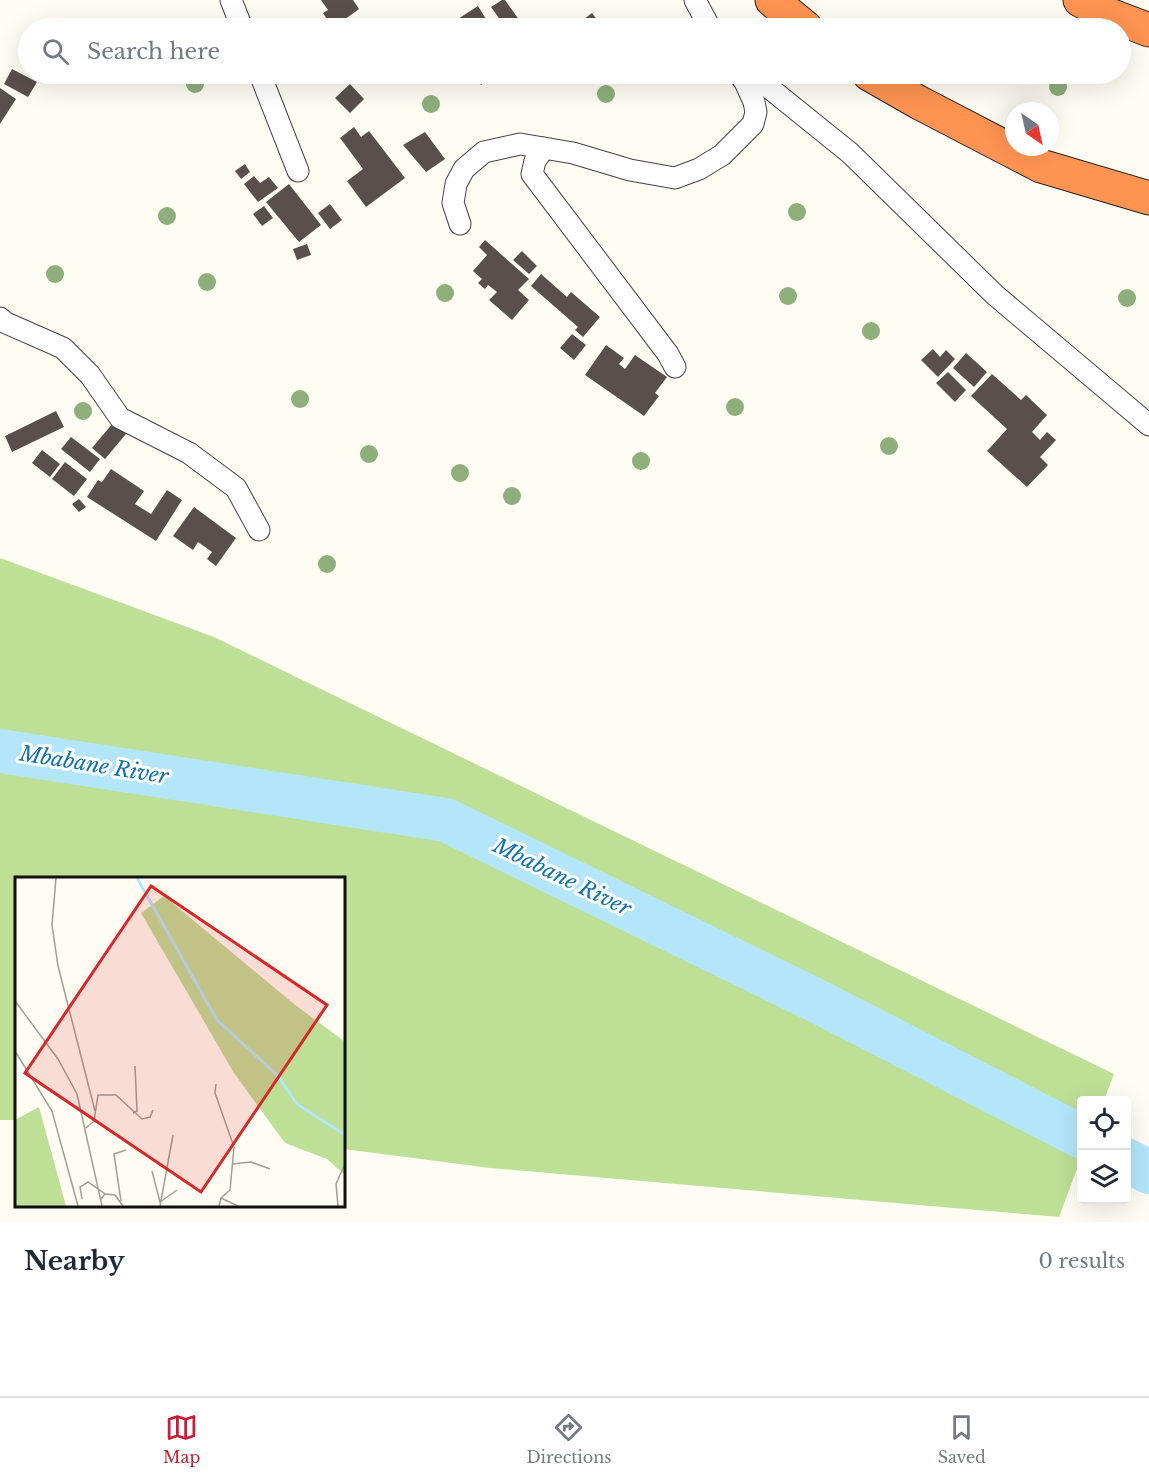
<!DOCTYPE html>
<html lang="en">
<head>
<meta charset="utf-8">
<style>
	body { margin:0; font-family:"Libre Baskerville",serif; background:#f6f6f7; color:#1f2937 }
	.controls { position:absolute; right:18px; bottom:18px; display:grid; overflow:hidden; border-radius:6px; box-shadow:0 6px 24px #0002 }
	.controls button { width:54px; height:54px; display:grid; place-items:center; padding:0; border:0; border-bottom:2px solid #e0e1e3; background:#fff; color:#1f2937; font:30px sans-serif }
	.compass { position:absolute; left:1005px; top:102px; width:54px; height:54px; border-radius:50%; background:#fff; box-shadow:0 6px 24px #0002; rotate:146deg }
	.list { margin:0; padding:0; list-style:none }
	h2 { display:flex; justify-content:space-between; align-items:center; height:78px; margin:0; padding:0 24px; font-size:26px }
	h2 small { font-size:20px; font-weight:400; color:#747a83 }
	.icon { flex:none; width:33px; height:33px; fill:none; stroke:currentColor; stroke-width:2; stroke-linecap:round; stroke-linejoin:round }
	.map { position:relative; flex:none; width:1149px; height:1222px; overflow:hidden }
	.search { position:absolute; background:#fff; box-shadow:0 6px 24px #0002; left:18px; right:18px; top:18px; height:66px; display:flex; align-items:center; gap:15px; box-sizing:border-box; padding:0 21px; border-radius:33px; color:#747a83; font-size:22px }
	.sheet { height:174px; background:#fff }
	nav { display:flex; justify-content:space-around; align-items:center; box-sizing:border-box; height:84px; border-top:2px solid #e0e1e3; background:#fff; font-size:16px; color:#747a83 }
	nav a { display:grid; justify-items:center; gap:3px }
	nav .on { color:#cb1c33 }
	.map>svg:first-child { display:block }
	.forest { fill:#bddf96 }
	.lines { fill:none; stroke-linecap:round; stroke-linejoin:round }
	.river { stroke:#b3e6fb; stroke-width:44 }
	.building { fill:#5a504b }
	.street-casing { stroke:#434343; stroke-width:23 }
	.highway-casing { stroke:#212121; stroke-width:35 }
	.street { stroke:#fff; stroke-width:21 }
	.highway { stroke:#fe9352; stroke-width:33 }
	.tree { fill:#8eae7c }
	.labels { text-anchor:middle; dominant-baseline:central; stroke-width:6; stroke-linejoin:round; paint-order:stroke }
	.water-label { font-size:21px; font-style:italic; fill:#0e74ac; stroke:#fff }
	.inset-river { fill:none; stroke:#b3e6fb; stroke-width:3 }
	.inset-road { fill:none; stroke:#9f9e98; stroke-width:1.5 }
	.view { fill:#d62828; fill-opacity:0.15; stroke:#d62828; stroke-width:3 }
	.inset-edge { fill:none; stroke:#101010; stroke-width:3 }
</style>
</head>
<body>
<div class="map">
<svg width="1149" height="1222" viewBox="0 0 1149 1222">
	<rect width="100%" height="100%" fill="#fffcf3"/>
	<!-- forest -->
	<path class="forest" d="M0 558 214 637 1114 1074 1104 1100H1082L1081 1158 1059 1217 490 1168 344 1149V878H16V1120H0Z"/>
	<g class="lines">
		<!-- river -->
		<path class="river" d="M0 751 446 820 817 1001 1082 1137
			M1126 1160 1149 1172"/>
	</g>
	<!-- building -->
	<path class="building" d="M321 0H353L359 9 333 28 323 13 328 10Z
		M502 0H505L525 28H506L491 7Z
		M478 6 491 27 444 28Z
		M592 13 603 28H584L580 22Z
		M12 69 37 82 28 97 4 84Z
		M474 74H499L481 85Z
		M350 84 364 99 350 113 335 98Z
		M0 88 16 99 0 124Z
		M354 127 361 137 369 131 405 178 366 207 347 181 363 169 340 138Z
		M425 132 445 159 426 172 403 145Z
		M245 164 250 172 241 179 235 171Z
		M254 176 260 183 269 177 278 188 258 202 244 184Z
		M289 184 321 225 299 242 266 202Z
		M330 204 342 220 330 229 318 213Z
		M264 206 273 218 262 226 253 214Z
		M485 240 529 279 518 290 529 300 512 320 489 300 497 292 488 285 485 289 478 283 482 279 473 271 487 255 479 247Z
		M307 244 311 255 297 260 293 249Z
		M522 251 537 266 529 274 513 260Z
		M541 274 567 297 571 292 600 317 583 337 575 330 578 327 531 286Z
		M572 334 586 345 574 360 560 348Z
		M606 345 624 358 619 364 625 369 635 355 667 377 655 393 659 396 644 416 585 375Z
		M933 349 940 357 946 350 955 359 938 377 921 360Z
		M966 353 987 372 974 387 953 368Z
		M948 372 966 390 955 402 936 383Z
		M992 374 1021 400 1026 395 1047 415 1032 432 1040 440 1047 432 1056 440 1040 457 1048 465 1027 487 987 451 1007 429 971 396Z
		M56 411 64 427 12 452 5 436Z
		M113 423 126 434 105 459 92 448Z
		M71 437 100 459 90 472 61 449Z
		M42 450 60 464 50 477 32 463Z
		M65 462 87 479 74 496 52 479Z
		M111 469 144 491 135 504 151 514 167 490 182 500 156 541 87 497 98 480 102 482Z
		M79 499 86 507 79 512 72 504Z
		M194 507 236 538 216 566 207 559 212 552 198 542 193 550 173 536Z"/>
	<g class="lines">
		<defs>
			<path id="street" d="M231 0 242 28
				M695 0 710 28
				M260 74 298 171
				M752 74 850 153 995 295 1149 425
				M544 148 535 161 532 174 668 354 675 367
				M460 224 453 203 456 184 464 169 484 152 520 144 573 153 630 170 675 178 699 169 722 155 753 124 756 112 754 102 745 82 739 74
				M0 318 4 322 63 348 90 375 120 418 189 453 236 488 259 530"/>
			<path id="highway" d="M772 0 806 28
				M1080 0 1107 14 1149 30
				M869 74 918 102 1041 166 1149 198"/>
		</defs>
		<!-- street casing -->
		<use href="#street" class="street-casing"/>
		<!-- highway casing -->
		<use href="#highway" class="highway-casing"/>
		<!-- street -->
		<use href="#street" class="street"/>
		<!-- highway -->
		<use href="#highway" class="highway"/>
	</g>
	<!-- trees -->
	<g class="tree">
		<circle cx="195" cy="84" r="9"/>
		<circle cx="1058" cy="87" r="9"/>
		<circle cx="606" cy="94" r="9"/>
		<circle cx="431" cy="104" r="9"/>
		<circle cx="797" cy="212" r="9"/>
		<circle cx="167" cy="216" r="9"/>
		<circle cx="55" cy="274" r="9"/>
		<circle cx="207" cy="282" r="9"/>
		<circle cx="445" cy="293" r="9"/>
		<circle cx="788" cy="296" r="9"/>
		<circle cx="1127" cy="298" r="9"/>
		<circle cx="871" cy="331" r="9"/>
		<circle cx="300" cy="399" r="9"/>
		<circle cx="735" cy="407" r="9"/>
		<circle cx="83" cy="411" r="9"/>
		<circle cx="889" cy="446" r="9"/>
		<circle cx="369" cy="454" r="9"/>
		<circle cx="641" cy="461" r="9"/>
		<circle cx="460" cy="473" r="9"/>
		<circle cx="512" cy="496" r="9"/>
		<circle cx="327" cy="564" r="9"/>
	</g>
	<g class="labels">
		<!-- water labels -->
		<g class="water-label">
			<text transform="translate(94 765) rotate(9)">Mbabane River</text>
			<text transform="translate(562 877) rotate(26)">Mbabane River</text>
		</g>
	</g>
	<!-- overview -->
	<g transform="translate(15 877)">
		<rect width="330" height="330" fill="#fffcf3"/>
		<path d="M149 19 279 127 329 164 330 298 312 282 270 266 219 196 126 36ZM24 230 51 329H0V243Z" fill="#bddf96"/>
		<path class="inset-river" d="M122 1 202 143 263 199 282 227 330 258"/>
		<path class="inset-road" d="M41 1 37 48 43 89 80 234M0 124 43 182 62 217 87 329M0 174 37 234 63 329M201 207 200 216 219 270 215 313 206 321M118 236 122 234 120 189M71 251 79 244 83 218H101L127 242 135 240 138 233M217 287 236 285 255 292M137 294 145 325 162 313M90 317 100 318 108 329M67 322 65 310 73 305 90 317 86 322M106 324 99 277 111 273M145 329 158 258M204 329 206 321 223 329M323 329 321 307 330 287"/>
		<path class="view" d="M136 9 312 128 186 315 10 196Z"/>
		<rect width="330" height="330" class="inset-edge"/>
	</g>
</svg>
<div class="controls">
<button><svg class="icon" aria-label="locate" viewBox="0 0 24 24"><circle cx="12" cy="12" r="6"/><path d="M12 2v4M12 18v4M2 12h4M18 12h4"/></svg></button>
<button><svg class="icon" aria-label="layers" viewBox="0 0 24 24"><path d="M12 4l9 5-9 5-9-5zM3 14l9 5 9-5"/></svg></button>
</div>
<svg class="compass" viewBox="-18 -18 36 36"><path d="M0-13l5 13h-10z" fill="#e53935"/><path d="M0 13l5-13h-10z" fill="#747a83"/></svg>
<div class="search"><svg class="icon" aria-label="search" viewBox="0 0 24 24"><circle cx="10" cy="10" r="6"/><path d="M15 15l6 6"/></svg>Search here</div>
</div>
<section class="sheet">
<h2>Nearby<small>0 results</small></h2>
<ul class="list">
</ul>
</section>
<nav>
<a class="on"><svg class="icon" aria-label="map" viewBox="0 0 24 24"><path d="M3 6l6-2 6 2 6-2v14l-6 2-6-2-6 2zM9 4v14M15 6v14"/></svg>Map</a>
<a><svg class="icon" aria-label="directions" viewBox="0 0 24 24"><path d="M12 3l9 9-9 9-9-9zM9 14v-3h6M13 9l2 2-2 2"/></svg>Directions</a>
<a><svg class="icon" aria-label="saved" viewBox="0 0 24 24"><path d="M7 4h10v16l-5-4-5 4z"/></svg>Saved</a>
</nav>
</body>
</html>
